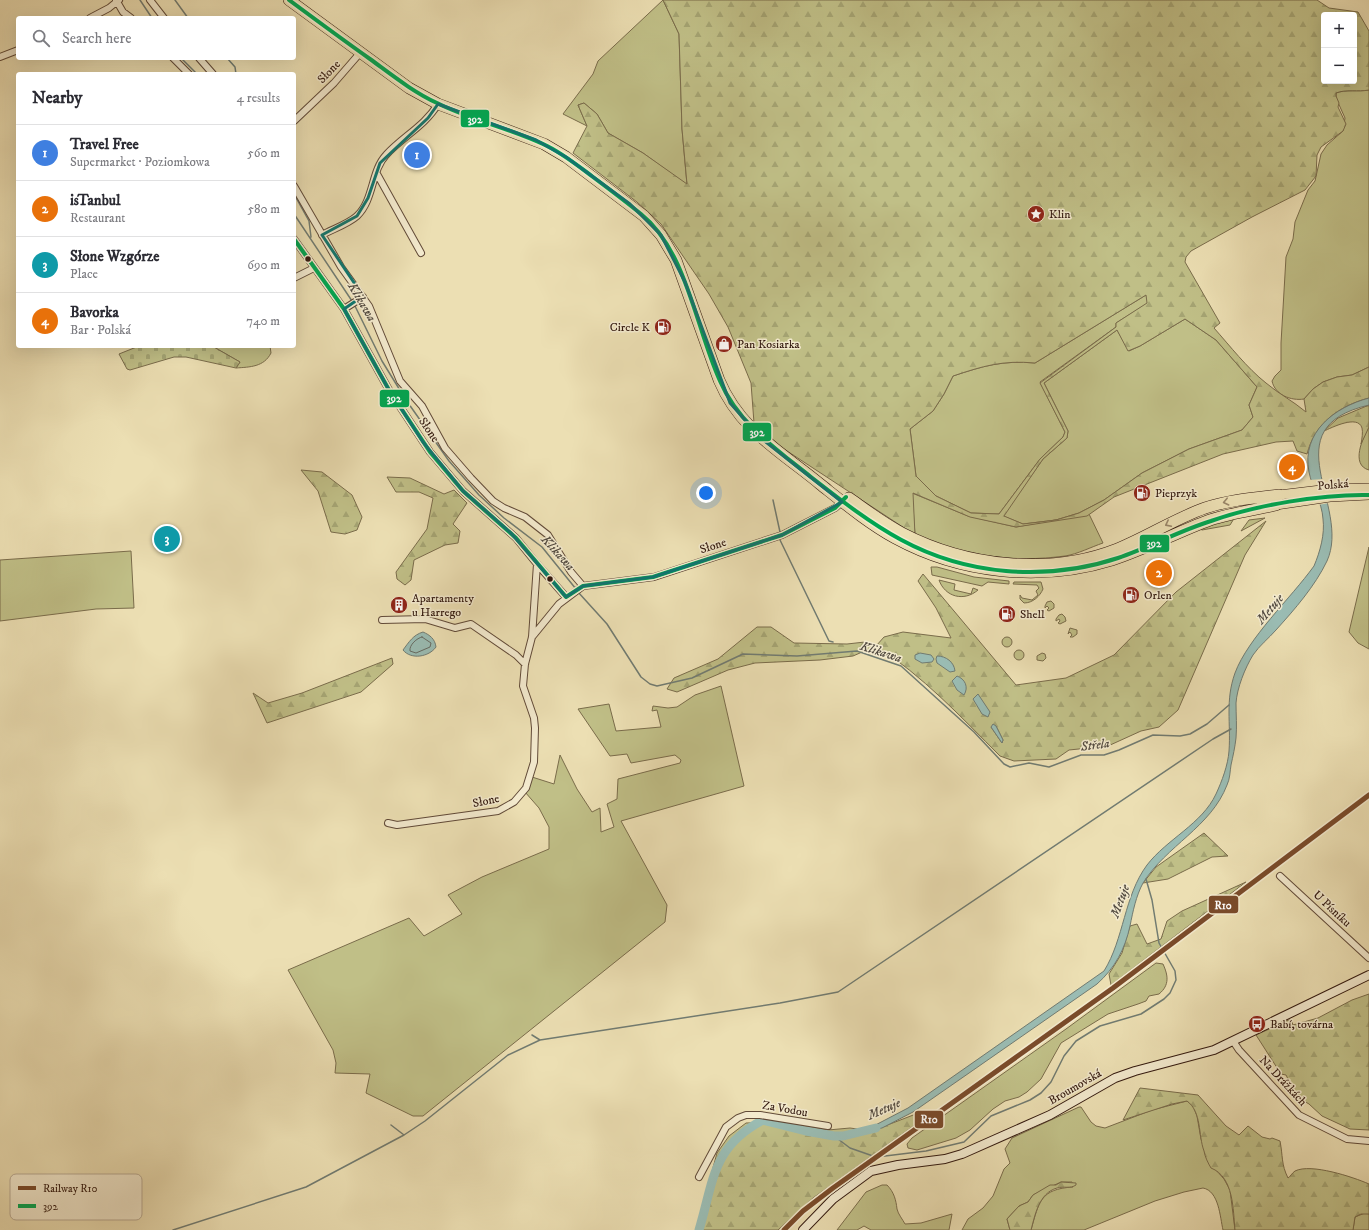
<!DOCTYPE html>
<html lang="en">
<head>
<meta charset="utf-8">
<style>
	body { margin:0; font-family:"IM FELL DW Pica",serif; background:#f2f2f3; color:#2b2b33 }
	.controls { position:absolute; right:12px; top:12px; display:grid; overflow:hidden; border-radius:4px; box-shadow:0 4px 16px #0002 }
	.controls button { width:36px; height:36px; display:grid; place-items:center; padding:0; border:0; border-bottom:1px solid #e1e1e2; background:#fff; color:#2b2b33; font:20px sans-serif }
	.you { position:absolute; left:706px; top:493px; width:14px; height:14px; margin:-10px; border:3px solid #fff; border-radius:50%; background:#1a73e8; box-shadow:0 0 0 6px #1a73e833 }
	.badge { display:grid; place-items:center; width:26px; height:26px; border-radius:50%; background:#8f2418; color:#fff; font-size:13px; font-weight:700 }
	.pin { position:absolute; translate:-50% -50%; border:2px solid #fff; box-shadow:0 1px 4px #0006 }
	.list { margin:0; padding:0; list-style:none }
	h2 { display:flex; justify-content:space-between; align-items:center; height:52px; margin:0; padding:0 16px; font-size:17px }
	h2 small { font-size:13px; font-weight:400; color:#7c7c81 }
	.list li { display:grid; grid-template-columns:26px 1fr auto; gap:12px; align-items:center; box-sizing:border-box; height:56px; padding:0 16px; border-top:1px solid #e1e1e2 }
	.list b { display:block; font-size:15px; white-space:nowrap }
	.list p { margin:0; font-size:13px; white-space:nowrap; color:#7c7c81 }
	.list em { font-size:13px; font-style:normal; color:#7c7c81 }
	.icon { flex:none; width:22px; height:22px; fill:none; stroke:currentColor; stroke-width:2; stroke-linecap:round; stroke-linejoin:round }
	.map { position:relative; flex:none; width:1369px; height:1230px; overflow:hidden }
	.search { position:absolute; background:#fff; box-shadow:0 4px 16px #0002; left:16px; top:16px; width:280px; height:44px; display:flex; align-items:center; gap:10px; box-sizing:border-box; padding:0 14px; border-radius:4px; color:#7c7c81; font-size:15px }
	.panel { position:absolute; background:#fff; box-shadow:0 4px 16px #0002; left:16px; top:72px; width:280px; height:276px; border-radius:4px }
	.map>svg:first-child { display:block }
	.green { fill:#c0bf87; stroke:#7a6c4b }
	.forest { fill:url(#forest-firs); stroke:#7a6c4b; fill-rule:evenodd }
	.cemetery { fill:url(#cemetery-stones); stroke:#7a6c4b }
	.water { fill:#9abcb3; stroke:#717b71 }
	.pier { fill:#ecdfb3 }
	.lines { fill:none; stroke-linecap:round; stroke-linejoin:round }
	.shore { stroke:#666a61; stroke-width:1 }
	.stream { stroke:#717b71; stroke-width:1.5 }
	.river { stroke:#9abcb3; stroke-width:9 }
	.street-casing { stroke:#614a38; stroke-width:8 }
	.secondary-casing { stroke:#33190f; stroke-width:10 }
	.primary-casing { stroke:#33190f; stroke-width:10 }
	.highway-casing { stroke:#33190f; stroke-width:12 }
	.street { stroke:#f3eace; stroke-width:6 }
	.secondary { stroke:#f3eace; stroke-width:8 }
	.primary { stroke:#ecdfb3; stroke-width:9 }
	.highway { stroke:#ecdfb3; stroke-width:11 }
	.bus-1-casing { stroke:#f3eace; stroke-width:7 }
	.bus-1 { stroke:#00a651; stroke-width:4 }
	.rail-1-casing { stroke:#f3eace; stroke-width:8 }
	.rail-1 { stroke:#7a4b2a; stroke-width:5 }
	.oneway { stroke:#998669 }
	.marked { fill:none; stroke:#0f766e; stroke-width:3; stroke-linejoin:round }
	.bus-dot { fill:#33190f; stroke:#f3eace; stroke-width:1.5 }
	.labels { text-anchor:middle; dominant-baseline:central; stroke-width:3; stroke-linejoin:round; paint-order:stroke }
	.street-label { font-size:12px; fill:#33190f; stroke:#f3eace }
	.poi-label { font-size:12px; fill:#33190f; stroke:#f3eace; text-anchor:start }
	.water-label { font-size:13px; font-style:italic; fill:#524a40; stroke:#f3eace }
	.key { fill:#f3eace; stroke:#b9ab95; stroke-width:1 }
	.key-label { font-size:11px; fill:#33190f }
	.line-badge { stroke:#f3eace; stroke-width:1.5 }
	.badge-label { font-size:11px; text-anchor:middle; font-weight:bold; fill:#fff }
</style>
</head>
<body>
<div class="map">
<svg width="1369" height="1230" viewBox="0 0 1369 1230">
	<defs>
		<pattern id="forest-firs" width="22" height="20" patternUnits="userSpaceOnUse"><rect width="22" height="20" fill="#c0bf87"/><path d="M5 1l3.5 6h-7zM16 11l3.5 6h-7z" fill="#a5a473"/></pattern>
		<pattern id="cemetery-stones" width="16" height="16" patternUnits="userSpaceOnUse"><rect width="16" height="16" fill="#c0bf87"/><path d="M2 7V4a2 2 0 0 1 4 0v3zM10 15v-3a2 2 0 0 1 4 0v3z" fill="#a5a473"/></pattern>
	</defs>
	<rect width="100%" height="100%" fill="#ecdfb3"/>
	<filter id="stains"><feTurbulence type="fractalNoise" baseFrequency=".005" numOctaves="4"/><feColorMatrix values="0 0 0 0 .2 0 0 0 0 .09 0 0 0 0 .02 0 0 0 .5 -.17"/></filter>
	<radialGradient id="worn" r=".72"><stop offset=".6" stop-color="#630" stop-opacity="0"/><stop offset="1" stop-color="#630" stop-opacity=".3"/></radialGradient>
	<!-- green -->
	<path class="green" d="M663 0 679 34 682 129 687 185 643 153 608 133 597 114 584 103 578 105 587 126 563 114 593 74 598 61Z
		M1369 90V367L1352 375 1337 377 1323 382 1313 389 1304 399C1291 401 1275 395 1272 381L1275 376 1281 370V343L1286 257 1293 239 1295 222 1308 190 1315 181 1321 154 1327 145 1343 131 1345 118 1336 98V93C1346 89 1358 92 1369 90Z
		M1146 295 1148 303 1116 323V327L1040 382 1065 432 1063 437 1040 459 999 514 971 513 936 496 916 476 910 429 933 411 944 394 953 376C983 366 1003 360 1035 363Z
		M1185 319 1216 340 1257 387 1249 405 1253 417 1242 430 1189 449 1142 473 1104 500 1079 513 1056 520 1023 524 1003 516 1043 459 1067 438 1068 431 1044 383 1117 330 1129 351 1140 346Z
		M212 346H270L271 353C264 367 250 367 236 368L240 362Z
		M1369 427V470C1350 465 1363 437 1369 427Z
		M912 493 968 516 1016 527 1089 514 1103 543C1091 547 1078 554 1065 556 1012 563 965 556 915 535Z
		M1235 517 1230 525 1202 530 1199 528Z
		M1265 518 1241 531 1249 520Z
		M1369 547V649L1358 643 1349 632Z
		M131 551 134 608 96 609 0 621V560Z
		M931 567H937L974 577 1009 581V584L988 582 982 586 932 575Z
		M939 580 955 584 954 590 971 594 973 588 978 590C964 602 945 597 939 580Z
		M1014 582H1041L1043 589C1040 596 1033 603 1024 603L1020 599V595L1022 598 1032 600 1038 595 1036 591 1039 588 1037 585 1013 584Z
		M1051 601 1054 604V608L1049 611 1047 610 1049 608 1047 606 1045 608V606L1047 602Z
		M1062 614 1065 617 1066 621 1060 624 1058 623 1060 621 1059 619 1056 621V619L1059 615Z
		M1070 628 1077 630V634L1073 637H1070L1072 635 1070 632 1068 634Z
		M1002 642a5 5 0 1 1 10 0a5 5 0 1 1-10 0Z
		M1014 655a5 5 0 1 1 10 0a5 5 0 1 1-10 0Z
		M1042 653 1045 654 1046 658 1043 661 1037 660V656Z
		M721 686 744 786 621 821 667 905 665 922 423 1116H413L366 1093 370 1074 335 1073 336 1063 333 1050 288 970 409 918 424 936 462 914 448 895 482 877 549 849V827L539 808 525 792 530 785 532 777 554 784 560 755 577 789 592 812 600 808 601 832 614 827 607 804 617 799 618 779 680 763 681 760 675 755 631 763 627 754 610 756 578 709 609 704 616 731 661 727 657 710 652 711 653 706 668 708 677 707 695 695Z
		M1156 963 1163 964C1168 975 1170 985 1159 994L1149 996 1146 1001 1138 1004 1108 1014 1061 1043 1041 1079 1027 1092 1019 1097 1005 1101 993 1109 970 1130 956 1138 917 1150 908 1148 907 1144 912 1138 1066 1029Z
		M1187 1101 1193 1106 1197 1116 1201 1139 1216 1170 1224 1179 1230 1190 1235 1230H1223C1220 1217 1219 1191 1203 1188L1184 1192 1155 1201 1084 1230H1031C1039 1202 1040 1189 1073 1187L1072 1182H1061L1033 1195 1028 1202 1019 1206 1007 1219 1010 1230H962L968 1219 983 1208 993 1196 1004 1169 1010 1163 1005 1149 1012 1138 1079 1107H1081L1091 1122 1096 1126 1105 1128 1152 1110Z
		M882 1185H887C894 1192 896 1200 897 1209 898 1214 903 1220 905 1224L921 1223 952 1214 949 1230H871L864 1226 857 1230H837L866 1192Z
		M1365 1213 1369 1214V1230H1353L1355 1217Z"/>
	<!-- forest -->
	<path class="forest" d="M663 0H1317L1329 8 1358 12 1369 31V90C1358 92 1346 89 1336 93V96L1339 103 1338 107 1346 124 1343 131 1321 147 1317 155 1316 176 1305 190 1252 217 1191 251 1186 257 1185 262 1220 323 1214 328C1230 346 1247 368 1266 383 1279 394 1293 401 1306 412L1304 399 1313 389 1323 382 1337 377 1352 375 1369 367V398C1339 406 1315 423 1307 454L1297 451 1293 441 1276 442 1223 454 1114 497 1087 516 1016 527 970 517 913 493 915 535 781 447 754 423 751 383 728 327 709 294 661 224 637 202 573 153 587 126 578 105 584 103 597 114 608 133 643 153 687 184 682 129 679 34ZM1324 15H1354V81H1324ZM1146 295 1147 303 1116 323V327L1040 383 1065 432 1063 437 1040 459 999 514 971 513 936 496 916 476 910 429 933 411 944 394 953 376C983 366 1003 360 1035 363ZM1185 319 1216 340 1257 387 1249 405 1253 417 1242 430 1189 449 1142 473 1104 500 1079 513 1056 520 1023 524 1004 516 1043 459 1067 438 1068 431 1044 383 1117 330 1128 351 1140 346Z
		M1369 405V427L1361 444C1362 439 1363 432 1362 428 1358 414 1331 428 1324 431L1338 418Z
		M301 470 322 472 352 495 362 517 357 530 345 534 331 532 318 491Z
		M387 477 410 478 444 494 454 490 467 503 453 524 460 531 458 543 445 545 414 560 411 580 405 585 397 579 396 572 427 529 433 498 419 492H396Z
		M1266 521 1245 555 1178 710 1159 727 1141 731 1108 746 1069 750 1056 759 1014 761 1000 756C961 717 923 676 876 646L853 656 820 660 755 663 728 670 677 692 667 689 674 678 718 659 757 627H771L794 643 847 644 865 642 876 646 884 637 903 632 951 638 936 608 918 581 923 574 1016 685 1066 678 1114 655 1176 592ZM996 726 1003 740 1002 743 991 727Z
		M392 658 393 664 361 692 267 723 253 693 268 703 302 693Z
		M1204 833 1228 856 1212 857 1168 879 1143 883 1156 867Z
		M1246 882 1111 985 1109 974 1122 953 1130 926 1137 924 1147 944 1161 939 1167 921 1182 911Z
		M1369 994V1130L1350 1129 1322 1116 1309 1104 1297 1097 1286 1075 1281 1074 1256 1035 1291 1019 1293 1025 1318 1018 1352 1000Z
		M1140 1088 1198 1095 1226 1126 1239 1135 1248 1126 1262 1137 1270 1139 1272 1138 1280 1141C1283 1156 1281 1164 1288 1178 1290 1177 1292 1173 1295 1171 1311 1163 1353 1177 1369 1184V1214H1361L1355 1217 1353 1230H1235C1233 1210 1234 1177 1211 1168 1208 1163 1205 1157 1204 1151 1198 1135 1202 1112 1187 1101L1172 1104 1123 1120Z
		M921 1112 926 1117 813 1198 778 1230H696L717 1153 729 1136 746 1123 785 1122 828 1130 850 1128 872 1131Z
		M1061 1182 1076 1183V1185C1070 1189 1064 1186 1057 1188 1039 1193 1035 1215 1031 1230H1010L1007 1219 1019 1206 1028 1202 1033 1195 1050 1185H1056Z"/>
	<!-- cemetery -->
	<path class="cemetery" d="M139 346H212L240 362 236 368 186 357H174L130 370 127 369 119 354Z"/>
	<!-- water -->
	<path class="water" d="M1369 398V405C1270 428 1352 506 1327 561 1315 586 1295 609 1276 630 1269 638 1259 646 1253 655 1245 668 1237 688 1236 703 1236 715 1237 726 1236 738 1235 747 1233 756 1231 765 1230 771 1230 779 1227 785 1211 827 1166 846 1143 883 1136 896 1133 911 1130 926 1125 949 1115 968 1097 984L913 1112 882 1128 864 1131 908 1108 1104 971C1124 939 1124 896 1147 865 1167 839 1202 824 1216 794 1222 781 1228 765 1229 751 1231 723 1225 701 1235 673 1248 638 1291 598 1314 566 1320 552 1325 534 1323 519 1322 502 1312 488 1309 472 1301 432 1335 407 1369 398Z
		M423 632C430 635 435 639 436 647 429 657 411 660 403 650 409 642 413 635 423 632Z
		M920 653 931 655 934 659 932 662 922 663 915 659V655Z
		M937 656C946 656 954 662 955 671L950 672 937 663 936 659Z
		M957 676C965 679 969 687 964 695L957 690 952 681Z
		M978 694 990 712 988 717 982 714 973 699Z
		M993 724 996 726 1003 740 1002 743 991 727Z"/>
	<!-- pier -->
	<path class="pier" d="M1323 479 1329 503 1318 505 1309 480Z"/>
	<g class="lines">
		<!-- shore -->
		<path class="shore" d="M422 637 431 643 430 647 416 653 410 651C409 645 417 638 422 637Z"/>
		<!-- stream -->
		<path class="stream" d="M140 0 152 18
			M175 0 188 18
			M181 58 197 74
			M227 58 235 67 236 74
			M294 194 309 221 311 237
			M294 214 352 301
			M354 304 382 361 406 400 449 461 479 495 504 518 542 547 576 589
			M773 500 780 532
			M780 540 829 641 833 642
			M578 592 607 624 641 677 650 684 657 686 692 678 743 654 797 656 857 651 901 666 974 732 1004 764 1010 767 1029 763 1049 767 1081 755H1104L1119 750 1153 735 1180 736 1190 734 1207 724 1229 705
			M532 1035 540 1040
			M391 1125 404 1135
			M834 1136 850 1148 873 1156
			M877 1157 926 1151 964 1142 991 1116 1030 1100 1041 1093 1051 1082 1064 1056 1076 1041 1100 1026 1141 1014 1164 999 1170 993 1176 980 1175 971 1159 943 1152 900 1146 879
			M173 1230 306 1187 404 1135 425 1121 508 1055 540 1040 780 1003 838 992 1213 739 1231 729"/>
		<!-- river -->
		<path class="river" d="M699 1230C714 1180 712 1147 763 1120L806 1131 834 1136H843L876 1128"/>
		<defs>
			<path id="street" d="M116 0 123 12 131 18
				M150 0 164 18
				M90 18 109 8 119 0
				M0 57 18 50
				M173 58 189 74
				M199 58 213 74
				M294 121 334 83 360 53
				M377 174 421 253
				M294 186 341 267 369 306 400 381 422 406 445 448 471 478 493 501 504 508 525 517 548 535 571 572 583 586
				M322 235C333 229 348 224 357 216 374 200 371 171 386 155 402 137 425 126 438 104
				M294 239 344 309 389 390 430 452 463 491 516 538 537 564 566 597
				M294 278 314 268
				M344 309 363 297
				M583 586 654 577 782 535 835 508 842 502
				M382 620 425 619 455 628 471 624 516 655 525 664
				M532 637 559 604 583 586
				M388 823 397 825 498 811 514 802 526 788 534 762 535 728 534 718 523 686 525 664 532 637 537 564
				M1280 876 1369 958
				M1233 1041 1239 1050 1299 1115 1347 1139 1369 1141
				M699 1177 726 1127 738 1118 746 1115H760L828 1126"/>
			<path id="secondary" d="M803 1230 833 1199 871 1171 898 1165 945 1159 962 1154 1050 1115 1115 1078 1135 1071 1214 1050 1369 975"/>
			<path id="primary" d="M1279 495 1329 489 1369 488
				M1276 505 1330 497 1369 495"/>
			<path id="highway" d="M289 0 409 88 438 104 544 144 566 157 644 216 661 235 676 260 719 380C740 430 780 451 820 484 844 503 868 523 895 538 961 574 1041 582 1112 560 1146 549 1177 532 1210 520 1231 513 1254 510 1276 505
				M849 498C866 510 883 523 902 533 966 566 1048 576 1117 549 1147 537 1174 519 1205 508 1229 500 1254 498 1279 495"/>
		</defs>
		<!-- street casing -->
		<use href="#street" class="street-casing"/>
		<!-- secondary casing -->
		<use href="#secondary" class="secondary-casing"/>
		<!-- primary casing -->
		<use href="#primary" class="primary-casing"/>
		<!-- highway casing -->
		<use href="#highway" class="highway-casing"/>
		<!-- street -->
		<use href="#street" class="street"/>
		<!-- secondary -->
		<use href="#secondary" class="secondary"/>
		<!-- primary -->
		<use href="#primary" class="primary"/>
		<!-- highway -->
		<use href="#highway" class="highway"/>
		<defs>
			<path id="bus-1" d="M289 0C316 20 343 40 370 59 392 75 413 92 437 103 471 120 509 128 543 144 561 152 577 165 593 177 609 189 625 201 641 214 687 251 696 329 720 381 738 423 776 449 811 477 874 526 923 564 1006 571 1044 574 1082 570 1118 558 1150 547 1179 531 1211 521 1256 505 1322 494 1369 495
				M294 239 344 309 389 390 430 452 463 491 516 538 566 597 583 586 653 577 782 535 835 508 846 497"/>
		</defs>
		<!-- bus-1 casing -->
		<use href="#bus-1" class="bus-1-casing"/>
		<!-- bus-1 -->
		<use href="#bus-1" class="bus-1"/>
		<defs>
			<path id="rail-1" d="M784 1230 803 1211 833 1188 1113 988 1369 795"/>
		</defs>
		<!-- rail-1 casing -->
		<use href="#rail-1" class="rail-1-casing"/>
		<!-- rail-1 -->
		<use href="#rail-1" class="rail-1"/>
	</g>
	<!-- one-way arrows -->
	<defs><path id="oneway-chevron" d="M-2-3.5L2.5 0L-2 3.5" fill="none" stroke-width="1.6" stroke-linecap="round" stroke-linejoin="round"/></defs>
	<g class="oneway">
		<use href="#oneway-chevron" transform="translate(1226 502) rotate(167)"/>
		<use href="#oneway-chevron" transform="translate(1168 524) rotate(153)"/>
	</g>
	<!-- marked area -->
	<path class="marked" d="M438 104 536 140 566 157 630 204 661 235 685 282 730 403 762 439 842 502 782 535 653 577 583 586 566 597 511 533 463 491 423 442 389 390 344 309 363 296 322 235 357 216 368 198 380 163 428 118Z"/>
	<!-- icons -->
	<defs>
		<symbol id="sight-disc" viewBox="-11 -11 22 22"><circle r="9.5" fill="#8f2418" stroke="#f3eace"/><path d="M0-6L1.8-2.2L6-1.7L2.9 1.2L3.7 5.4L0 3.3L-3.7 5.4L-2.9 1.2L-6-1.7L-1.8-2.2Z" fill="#fff"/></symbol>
		<symbol id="fuel-disc" viewBox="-11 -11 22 22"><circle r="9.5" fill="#8f2418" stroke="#f3eace"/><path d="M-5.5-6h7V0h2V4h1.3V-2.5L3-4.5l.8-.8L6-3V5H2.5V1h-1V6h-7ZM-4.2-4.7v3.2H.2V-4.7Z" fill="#fff"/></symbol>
		<symbol id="shop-disc" viewBox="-11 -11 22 22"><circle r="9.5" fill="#8f2418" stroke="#f3eace"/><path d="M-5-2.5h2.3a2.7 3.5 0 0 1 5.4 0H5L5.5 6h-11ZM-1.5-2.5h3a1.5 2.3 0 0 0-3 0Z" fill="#fff"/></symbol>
		<symbol id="building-disc" viewBox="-11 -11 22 22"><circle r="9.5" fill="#8f2418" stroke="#f3eace"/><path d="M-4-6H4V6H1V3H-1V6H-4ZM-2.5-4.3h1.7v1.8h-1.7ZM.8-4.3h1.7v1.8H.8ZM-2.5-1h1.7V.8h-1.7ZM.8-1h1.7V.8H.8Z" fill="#fff"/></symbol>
		<symbol id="bus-disc" viewBox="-11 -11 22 22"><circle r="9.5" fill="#8f2418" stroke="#f3eace"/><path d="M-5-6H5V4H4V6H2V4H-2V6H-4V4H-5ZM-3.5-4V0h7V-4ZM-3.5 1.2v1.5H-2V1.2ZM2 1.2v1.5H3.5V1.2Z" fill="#fff"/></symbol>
	</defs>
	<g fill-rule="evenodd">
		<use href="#sight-disc" x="1026" y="204" width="20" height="20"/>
		<use href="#fuel-disc" x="653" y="317" width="20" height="20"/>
		<use href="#shop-disc" x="714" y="334" width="20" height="20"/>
		<use href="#fuel-disc" x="1132" y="483" width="20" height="20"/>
		<use href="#fuel-disc" x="1121" y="585" width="20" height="20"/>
		<use href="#building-disc" x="389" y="595" width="20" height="20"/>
		<use href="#fuel-disc" x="997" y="604" width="20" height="20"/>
		<use href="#bus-disc" x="1247" y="1014" width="20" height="20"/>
	</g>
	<!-- markers -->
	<g class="bus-dot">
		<circle cx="308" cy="259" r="3.5"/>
		<circle cx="550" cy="579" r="3.5"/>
	</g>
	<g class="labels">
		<!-- street labels -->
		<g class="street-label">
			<text transform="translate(329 72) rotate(-46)">Słone</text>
			<text transform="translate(429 430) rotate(56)">Słone</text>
			<text transform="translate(1333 485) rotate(-5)">Polská</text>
			<text transform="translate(713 546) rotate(-18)">Słone</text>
			<text transform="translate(486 801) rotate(-12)">Słone</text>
			<text transform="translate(1332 909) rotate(43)">U Písníku</text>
			<text transform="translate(1283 1081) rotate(47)">Na Drážkách</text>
			<text transform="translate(1075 1087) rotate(-30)">Broumovská</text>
			<text transform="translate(785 1109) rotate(10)">Za Vodou</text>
		</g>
		<!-- poi labels -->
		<g class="poi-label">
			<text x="1049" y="214">Klin</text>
			<text x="650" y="327" text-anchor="end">Circle K</text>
			<text x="737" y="344">Pan Kosiarka</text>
			<text x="1155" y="493">Pieprzyk</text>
			<text x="1144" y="595">Orlen</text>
			<text x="412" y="598">Apartamenty<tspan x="412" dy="14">u Harrego</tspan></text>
			<text x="1020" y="614">Shell</text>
			<text x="1270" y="1024">Babí, továrna</text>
		</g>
		<!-- water labels -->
		<g class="water-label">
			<text transform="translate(362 302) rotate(60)">Klikawa</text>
			<text transform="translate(558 553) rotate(48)">Klikawa</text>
			<text transform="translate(1270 609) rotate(-50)">Metuje</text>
			<text transform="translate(881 652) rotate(18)">Klikawa</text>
			<text transform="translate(1095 745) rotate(-8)">Střela</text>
			<text transform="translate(1120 901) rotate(-70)">Metuje</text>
			<text transform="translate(884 1109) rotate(-24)">Metuje</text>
		</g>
	</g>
	<!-- legend -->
	<rect x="10" y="1174" width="132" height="46" rx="6" class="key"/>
	<rect x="18" y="1186" width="18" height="4" fill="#7a4b2a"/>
	<rect x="18" y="1204" width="18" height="4" fill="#00a651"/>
	<g class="key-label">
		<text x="43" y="1192">Railway R10</text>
		<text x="43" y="1210">392</text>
	</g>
	<g class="line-badge">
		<rect x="460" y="109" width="30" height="19" rx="4" fill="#00a651"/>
		<rect x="379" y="389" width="31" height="19" rx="4" fill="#00a651"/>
		<rect x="742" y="422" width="30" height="20" rx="4" fill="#00a651"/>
		<rect x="1139" y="534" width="31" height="19" rx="4" fill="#00a651"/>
		<rect x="1208" y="895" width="31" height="19" rx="4" fill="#7a4b2a"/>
		<rect x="914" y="1110" width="30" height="19" rx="4" fill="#7a4b2a"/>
	</g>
	<g class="badge-label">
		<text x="475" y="123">392</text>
		<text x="394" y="402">392</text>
		<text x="757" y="436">392</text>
		<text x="1154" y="547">392</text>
		<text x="1223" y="909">R10</text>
		<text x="929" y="1123">R10</text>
	</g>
	<rect width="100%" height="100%" filter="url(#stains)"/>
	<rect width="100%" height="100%" fill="url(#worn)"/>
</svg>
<div class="controls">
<button>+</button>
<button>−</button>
</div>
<div class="you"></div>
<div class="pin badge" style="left:417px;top:155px;background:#3f7fe0">1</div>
<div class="pin badge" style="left:1159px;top:573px;background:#e8710a">2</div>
<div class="pin badge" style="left:167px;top:539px;background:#0f9aa8">3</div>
<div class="pin badge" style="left:1292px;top:467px;background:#e8710a">4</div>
<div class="search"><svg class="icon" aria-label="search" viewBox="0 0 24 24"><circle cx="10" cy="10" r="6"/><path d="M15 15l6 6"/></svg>Search here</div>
<section class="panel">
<h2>Nearby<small>4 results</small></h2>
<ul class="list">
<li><span class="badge" style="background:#3f7fe0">1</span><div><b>Travel Free</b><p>Supermarket · Poziomkowa</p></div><em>560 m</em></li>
<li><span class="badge" style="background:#e8710a">2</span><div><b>isTanbul</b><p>Restaurant</p></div><em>580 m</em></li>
<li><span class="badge" style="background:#0f9aa8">3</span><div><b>Słone Wzgórze</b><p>Place</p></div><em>690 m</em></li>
<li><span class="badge" style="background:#e8710a">4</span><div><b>Bavorka</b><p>Bar · Polská</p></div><em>740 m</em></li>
</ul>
</section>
</div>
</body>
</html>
